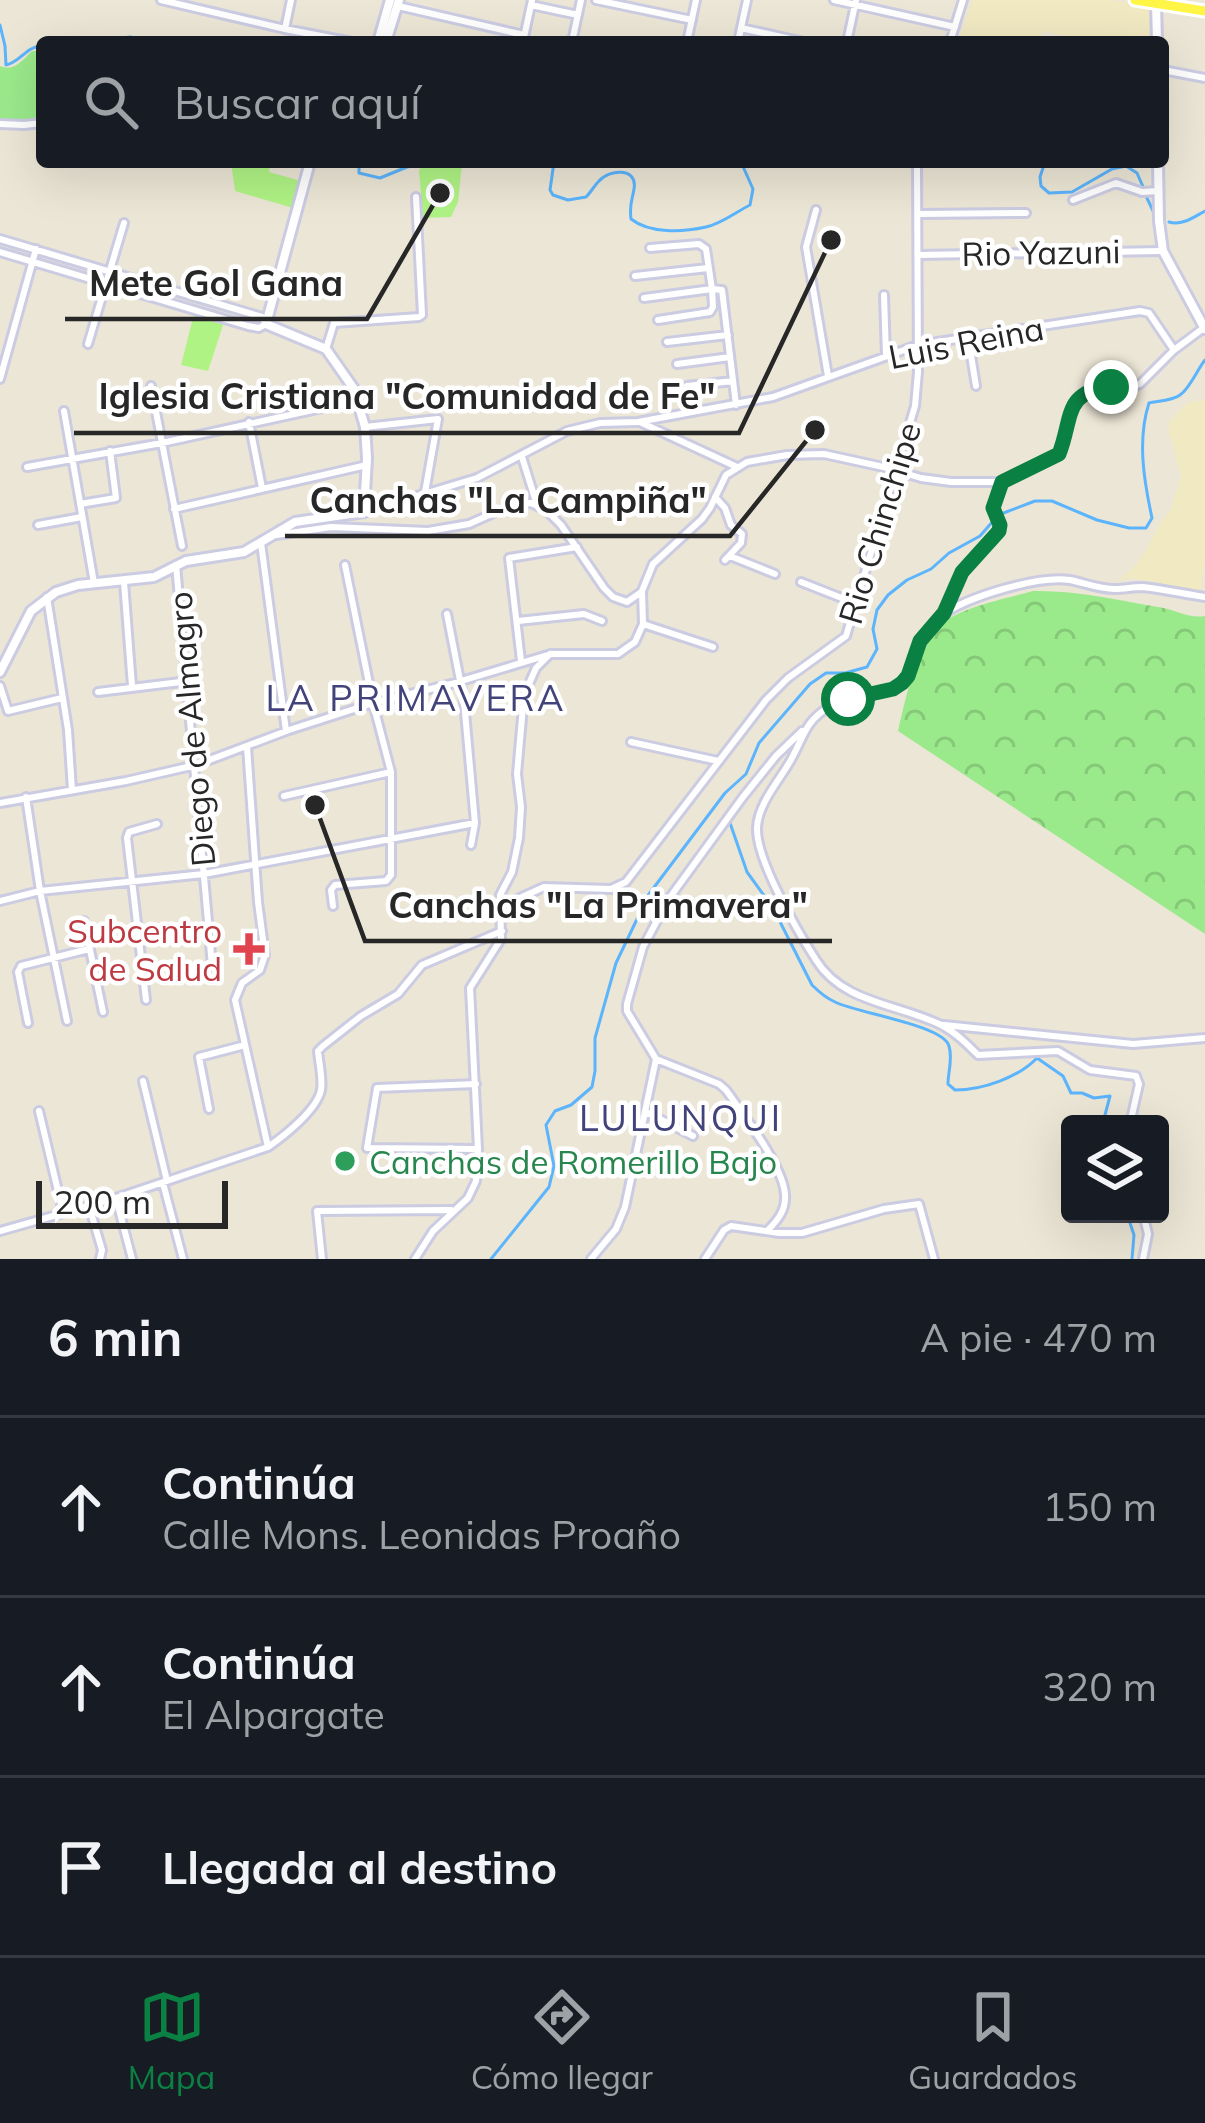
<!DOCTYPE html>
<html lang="es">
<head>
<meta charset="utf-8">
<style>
	body { margin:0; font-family:Mulish,sans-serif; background:#242831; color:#f1f3f6 }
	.controls { position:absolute; right:36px; bottom:36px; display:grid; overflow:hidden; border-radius:12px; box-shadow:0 12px 48px #0002 }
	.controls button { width:108px; height:108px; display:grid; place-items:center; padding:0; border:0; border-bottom:3px solid #363941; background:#171b24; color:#f1f3f6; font:60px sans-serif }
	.scale { position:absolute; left:36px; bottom:30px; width:192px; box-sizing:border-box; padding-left:12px; border:6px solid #272727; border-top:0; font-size:33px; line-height:42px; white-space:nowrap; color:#272727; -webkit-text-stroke:9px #fff; paint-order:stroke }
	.stop { position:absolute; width:36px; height:36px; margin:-27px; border:9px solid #0b8043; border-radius:50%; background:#fff }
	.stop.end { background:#0b8043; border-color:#fff; box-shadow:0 3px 12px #0008 }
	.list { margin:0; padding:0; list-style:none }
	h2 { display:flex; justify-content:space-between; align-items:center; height:156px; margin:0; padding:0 48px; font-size:51px }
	h2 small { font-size:39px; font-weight:400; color:#9ea1a6 }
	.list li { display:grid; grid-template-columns:78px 1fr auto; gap:36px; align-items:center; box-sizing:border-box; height:180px; padding:0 48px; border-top:3px solid #363941 }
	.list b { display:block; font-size:45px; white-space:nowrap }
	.list p { margin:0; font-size:39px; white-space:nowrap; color:#9ea1a6 }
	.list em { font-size:39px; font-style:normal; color:#9ea1a6 }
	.icon { flex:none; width:66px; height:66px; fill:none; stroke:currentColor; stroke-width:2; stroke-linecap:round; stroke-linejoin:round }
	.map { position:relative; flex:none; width:1205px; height:1259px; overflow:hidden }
	.search { position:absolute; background:#171b24; box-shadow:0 12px 48px #0002; left:36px; right:36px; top:36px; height:132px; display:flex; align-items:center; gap:30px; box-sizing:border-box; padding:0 42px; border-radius:12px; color:#9ea1a6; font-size:45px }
	.sheet { height:696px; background:#171b24 }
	nav { display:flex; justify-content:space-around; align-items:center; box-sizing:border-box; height:168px; border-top:3px solid #363941; background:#171b24; font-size:33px; color:#9ea1a6 }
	nav a { display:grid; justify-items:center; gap:6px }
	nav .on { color:#0b8043 }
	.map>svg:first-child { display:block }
	.education { fill:#f0e9c2 }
	.green { fill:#9aea8b }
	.forest { fill:url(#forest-crowns) }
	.pitch { fill:#b0f385 }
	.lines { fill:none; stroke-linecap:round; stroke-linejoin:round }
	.stream { stroke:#5bb4fc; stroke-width:3 }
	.street-casing { stroke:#cbcbe2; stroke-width:12 }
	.secondary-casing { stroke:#cbcbe2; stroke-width:14 }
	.primary-casing { stroke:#fff; stroke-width:15 }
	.street { stroke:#fff; stroke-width:6 }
	.secondary { stroke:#fff; stroke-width:8 }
	.primary { stroke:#fff547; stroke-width:9 }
	.route { stroke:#0b8043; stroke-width:15 }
	.health-dot { fill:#e0444e; stroke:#fff; stroke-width:4.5 }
	.leisure-dot { fill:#2e9e5b; stroke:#fff; stroke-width:4.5 }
	.labels { text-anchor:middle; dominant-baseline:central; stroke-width:9; stroke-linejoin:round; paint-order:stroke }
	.street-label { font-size:33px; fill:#272727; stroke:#fff }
	.health-label { font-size:33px; fill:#be3a42; stroke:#fff; text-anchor:end }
	.leisure-label { font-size:33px; fill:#27864d; stroke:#fff; text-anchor:start }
	.neighbourhood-label { font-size:36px; letter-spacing:3px; fill:#43437b; stroke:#fff }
	.leader { fill:none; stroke:#272727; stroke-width:4.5 }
	.callout-dot { fill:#272727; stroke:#fff; stroke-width:4.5 }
	.callout-label { font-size:36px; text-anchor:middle; font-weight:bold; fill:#272727; stroke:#fff; stroke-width:9; stroke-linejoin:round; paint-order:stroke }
</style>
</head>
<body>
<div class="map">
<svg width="1205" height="1259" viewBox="0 0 1205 1259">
	<defs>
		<pattern id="forest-crowns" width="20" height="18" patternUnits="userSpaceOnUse" patternTransform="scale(3)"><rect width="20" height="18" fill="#9aea8b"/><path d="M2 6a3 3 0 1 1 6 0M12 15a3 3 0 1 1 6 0" fill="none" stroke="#85c978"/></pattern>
	</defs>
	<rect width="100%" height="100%" fill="#ece6d6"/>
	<!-- education -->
	<path class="education" d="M973 0H1110L1155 6V42H1092L1043 31 1039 42H958Z
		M1205 398V555L1200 599 1157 582 1129 578 1117 581 1134 567 1146 551 1161 522 1170 511 1178 488 1181 476 1169 432V422L1188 402 1201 401Z"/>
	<!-- green -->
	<path class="green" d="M32 51H42V117L17 123 0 119V66C14 72 22 61 32 51Z"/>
	<!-- forest -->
	<path class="forest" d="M1033 591C1074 590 1118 600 1158 607 1175 609 1188 619 1205 616V934L898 731C904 705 916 649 934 630 954 608 1005 599 1033 591Z"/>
	<!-- pitch -->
	<path class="pitch" d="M231 162H271L269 172 301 181 293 208 235 191Z
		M457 162 462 164 458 202 451 217 423 218 419 171 421 167Z
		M194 314 224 322 208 371 181 365Z"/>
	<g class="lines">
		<!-- stream -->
		<path class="stream" d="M0 25 5 46 6 65C21 62 26 46 42 46
			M83 42 131 37 140 42
			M359 162V173L380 178 407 167 435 162
			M554 162 550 190 553 195 568 200 586 197C591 192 594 186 599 181 609 169 638 167 634 189 632 201 629 205 631 219 650 234 683 232 706 227 721 224 736 212 750 205L753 189 741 162
			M1045 162 1040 177 1041 186 1049 193 1072 192 1112 169 1126 166 1137 173 1144 189
			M1146 196 1155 215
			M1169 222C1182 226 1194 217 1205 211
			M1001 514 1035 501H1052L1097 520 1129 528H1146L1152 518C1144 481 1137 440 1149 403 1158 401 1172 401 1180 395 1190 388 1197 370 1205 360
			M729 820 747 872 773 908 812 985C819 992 826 998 835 1002 857 1013 943 1025 949 1046 953 1059 948 1072 948 1084L955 1090C983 1090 1019 1077 1037 1058L1063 1076 1071 1093H1082L1094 1098 1110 1096 1105 1115 1108 1124
			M1127 1214 1134 1235 1132 1259
			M491 1259 549 1187 554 1166 546 1125 555 1111 571 1105 592 1087 595 1071V1038L616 963 649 894 725 793 746 774 759 743 810 684 826 673H845L867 667 877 649 873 629 877 610 888 595 907 580 931 569 949 553 980 536 994 520"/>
		<defs>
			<path id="street" d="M161 0 285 29 352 42
				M596 0 692 20
				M834 0 955 27
				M531 5 578 15
				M398 6 524 35
				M741 28 804 42
				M285 29 291 0
				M523 42 532 0
				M572 42 581 0
				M687 42 696 0
				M738 42 747 0
				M847 42 856 0
				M950 42 963 0
				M1163 70 1205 78
				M0 124 24 125 42 123
				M1073 200 1116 183 1142 192 1159 191
				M816 210 806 247 828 376
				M918 214 1026 213
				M0 239 262 317 266 324
				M650 248 699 244 706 249 712 289 722 290 736 405
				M0 252 248 326 259 328 266 324
				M918 255 1163 251
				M635 276 708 268
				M884 295 886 356
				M644 298 712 289 713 307 710 312 658 320
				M968 337 976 386
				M667 342 728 335
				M88 344 124 223
				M326 349 334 323 419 317 422 315 416 197
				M677 364 730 357
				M0 379 36 249
				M151 386 182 546
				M687 386 733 381
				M64 411 94 583
				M249 422 262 488
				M642 423 737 467
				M365 427 438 419 425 492
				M522 457 537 505
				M27 467 162 443 359 400
				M715 497 725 508 731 525 742 534 741 543 725 560
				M80 504 116 498 110 451
				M174 509 367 465
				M364 512 477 478 567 431 600 423 638 422 773 397 918 345 1140 311 1149 313 1174 350
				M38 525 82 517
				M276 535 331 527 428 531 469 524 514 504 531 503 546 510 561 525 604 588 613 597 627 602 640 593
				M261 543 286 731
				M730 556 775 574
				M176 565 212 966
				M124 582 132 686
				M801 582 857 604
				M47 597 68 730 72 790
				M946 610 962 572 999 531 1000 525 993 509 1002 482 1059 453 1073 404 1085 392 1111 387 1123 390 1140 384 1174 350 1205 327
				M447 614 464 701 475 823 471 845
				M518 621 584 614 602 621
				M643 624 713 647
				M521 661 509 558 577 547
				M0 686 8 711 62 698
				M98 692 189 681
				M631 742 718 761
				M247 747 258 902 265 955 260 970 242 983 235 1000 268 1147
				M284 796 391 772
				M26 797 40 891 67 1021
				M0 803 126 781 196 765 289 730 373 703 451 684 551 654H618L635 642 643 624 642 591 653 564 702 519 710 508 726 475 747 462 787 455 824 454 888 468 921 478 951 482H1002
				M0 901 40 891 204 874 475 823
				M333 906 331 890 335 885 386 881 391 875V772L373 703 345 565
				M500 907 544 887 611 889 626 882 766 700 788 678 846 636 915 406 918 372 917 162
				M84 921 103 1012
				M146 1000 127 838 129 832 157 824
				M28 1023 18 972 21 966 89 949
				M944 1025 1133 1044 1205 1038
				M656 1059 719 1084 726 1090C743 1114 784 1167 785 1195 786 1210 778 1220 768 1230
				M143 1081 167 1181
				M476 1084 377 1088 367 1148 478 1149
				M209 1109 199 1057 245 1045
				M39 1111 63 1212
				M646 1112 693 1136
				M1130 1124 1139 1084 1136 1076 1090 1070 1058 1051 978 1055C967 1044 956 1033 943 1026 901 1004 843 1004 816 960 798 932 756 860 757 828 758 802 782 778 793 756 805 733 806 721 830 706 851 693 881 699 899 685 918 671 915 635 941 616 966 597 1039 575 1070 580 1085 583 1099 589 1115 589 1124 589 1133 587 1142 587 1163 589 1184 594 1205 597
				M163 1183 183 1259
				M116 1198 132 1259
				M89 1206 102 1250 100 1259
				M0 1231 116 1198 268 1147C284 1136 317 1110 321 1090 323 1079 319 1063 318 1051L323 1046 361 1016 398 994 422 965 502 931
				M322 1259 317 1211 451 1210
				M415 1259 433 1231 468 1198 476 1181 478 1149 470 988 501 939 500 895 512 872 519 838 521 807 517 774 524 695 536 668 550 654
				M591 1259 616 1229 625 1207 656 1059 627 1011V1004L643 947 668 900 743 797 776 756 802 731
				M705 1259 724 1230 731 1226 779 1233H802L884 1209 919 1204 934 1259
				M1143 1259 1148 1234 1143 1214"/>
			<path id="secondary" d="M1156 2 1157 42
				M378 42 390 0
				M386 42 399 0
				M1158 162 1159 221 1163 251 1205 329
				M0 672 31 611 56 592 78 585 154 577 186 561 244 552 295 522 364 512 367 458 365 427 354 389 326 349 266 324 310 162"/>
			<path id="primary" d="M1135 0 1205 11"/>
		</defs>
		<!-- street casing -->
		<use href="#street" class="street-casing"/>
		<!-- secondary casing -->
		<use href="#secondary" class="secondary-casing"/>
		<!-- primary casing -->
		<use href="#primary" class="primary-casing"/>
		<!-- street -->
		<use href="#street" class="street"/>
		<!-- secondary -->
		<use href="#secondary" class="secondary"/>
		<!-- primary -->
		<use href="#primary" class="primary"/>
	</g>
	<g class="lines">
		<!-- route -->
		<path class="route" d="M848 699 893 689 902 683 908 676 920 641 944 613 962 572 999 531 1000 525 993 508 1002 482 1059 454C1073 419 1063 391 1111 387"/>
	</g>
	<!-- markers -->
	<path class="health-dot" d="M243 931h12v12h12v12h-12v12h-12v-12h-12v-12h12z"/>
	<circle class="leisure-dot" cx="345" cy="1161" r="12"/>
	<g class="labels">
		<!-- street labels -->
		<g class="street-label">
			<text transform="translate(1041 252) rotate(-1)">Rio Yazuni</text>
			<text transform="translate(966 342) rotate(-11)">Luis Reina</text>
			<text transform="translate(879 523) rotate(-73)">Rio Chinchipe</text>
			<text transform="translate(191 729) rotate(-95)">Diego de Almagro</text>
		</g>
		<!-- health labels -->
		<g class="health-label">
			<text x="222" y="930">Subcentro<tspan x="222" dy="38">de Salud</tspan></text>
		</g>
		<!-- leisure labels -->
		<g class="leisure-label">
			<text x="369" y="1161">Canchas de Romerillo Bajo</text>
		</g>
		<!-- neighbourhood labels -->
		<g class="neighbourhood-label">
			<text x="416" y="697">LA PRIMAVERA</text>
			<text x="681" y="1117">LULUNQUI</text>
		</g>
	</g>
	<!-- callouts -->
	<path class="leader" d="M440 193L367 319H65M831 240L739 433H74M815 430L730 536H285M315 805L365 941H832"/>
	<g class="callout-dot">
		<circle cx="440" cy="193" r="12"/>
		<circle cx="831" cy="240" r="12"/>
		<circle cx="815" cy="430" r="12"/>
		<circle cx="315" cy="805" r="12"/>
	</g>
	<g class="callout-label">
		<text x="216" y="296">Mete Gol Gana</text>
		<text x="407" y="409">Iglesia Cristiana "Comunidad de Fe"</text>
		<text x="508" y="513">Canchas "La Campiña"</text>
		<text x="598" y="918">Canchas "La Primavera"</text>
	</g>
</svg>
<div class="controls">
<button><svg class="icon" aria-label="layers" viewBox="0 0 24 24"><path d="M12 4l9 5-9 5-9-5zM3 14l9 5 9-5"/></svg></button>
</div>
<div class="scale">200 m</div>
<div class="stop" style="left:848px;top:699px"></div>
<div class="stop end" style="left:1111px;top:387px"></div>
<div class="search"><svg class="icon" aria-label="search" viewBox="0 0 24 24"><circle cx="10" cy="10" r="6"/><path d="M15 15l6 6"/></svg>Buscar aquí</div>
</div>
<section class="sheet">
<h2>6 min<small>A pie · 470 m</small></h2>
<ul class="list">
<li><svg class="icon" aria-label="ahead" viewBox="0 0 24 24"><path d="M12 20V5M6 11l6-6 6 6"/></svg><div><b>Continúa</b><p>Calle Mons. Leonidas Proaño</p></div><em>150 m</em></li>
<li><svg class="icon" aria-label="ahead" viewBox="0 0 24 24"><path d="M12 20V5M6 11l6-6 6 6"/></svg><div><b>Continúa</b><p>El Alpargate</p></div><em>320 m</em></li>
<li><svg class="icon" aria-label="arrive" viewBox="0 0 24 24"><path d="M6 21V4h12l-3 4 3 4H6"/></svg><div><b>Llegada al destino</b></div></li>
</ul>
</section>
<nav>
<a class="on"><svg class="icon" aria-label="map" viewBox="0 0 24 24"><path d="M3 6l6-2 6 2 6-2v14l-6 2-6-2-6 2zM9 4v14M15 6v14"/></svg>Mapa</a>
<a><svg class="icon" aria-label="directions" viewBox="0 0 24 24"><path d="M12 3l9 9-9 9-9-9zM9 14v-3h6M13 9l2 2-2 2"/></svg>Cómo llegar</a>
<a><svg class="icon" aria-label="saved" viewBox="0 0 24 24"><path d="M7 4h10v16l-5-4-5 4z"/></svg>Guardados</a>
</nav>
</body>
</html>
